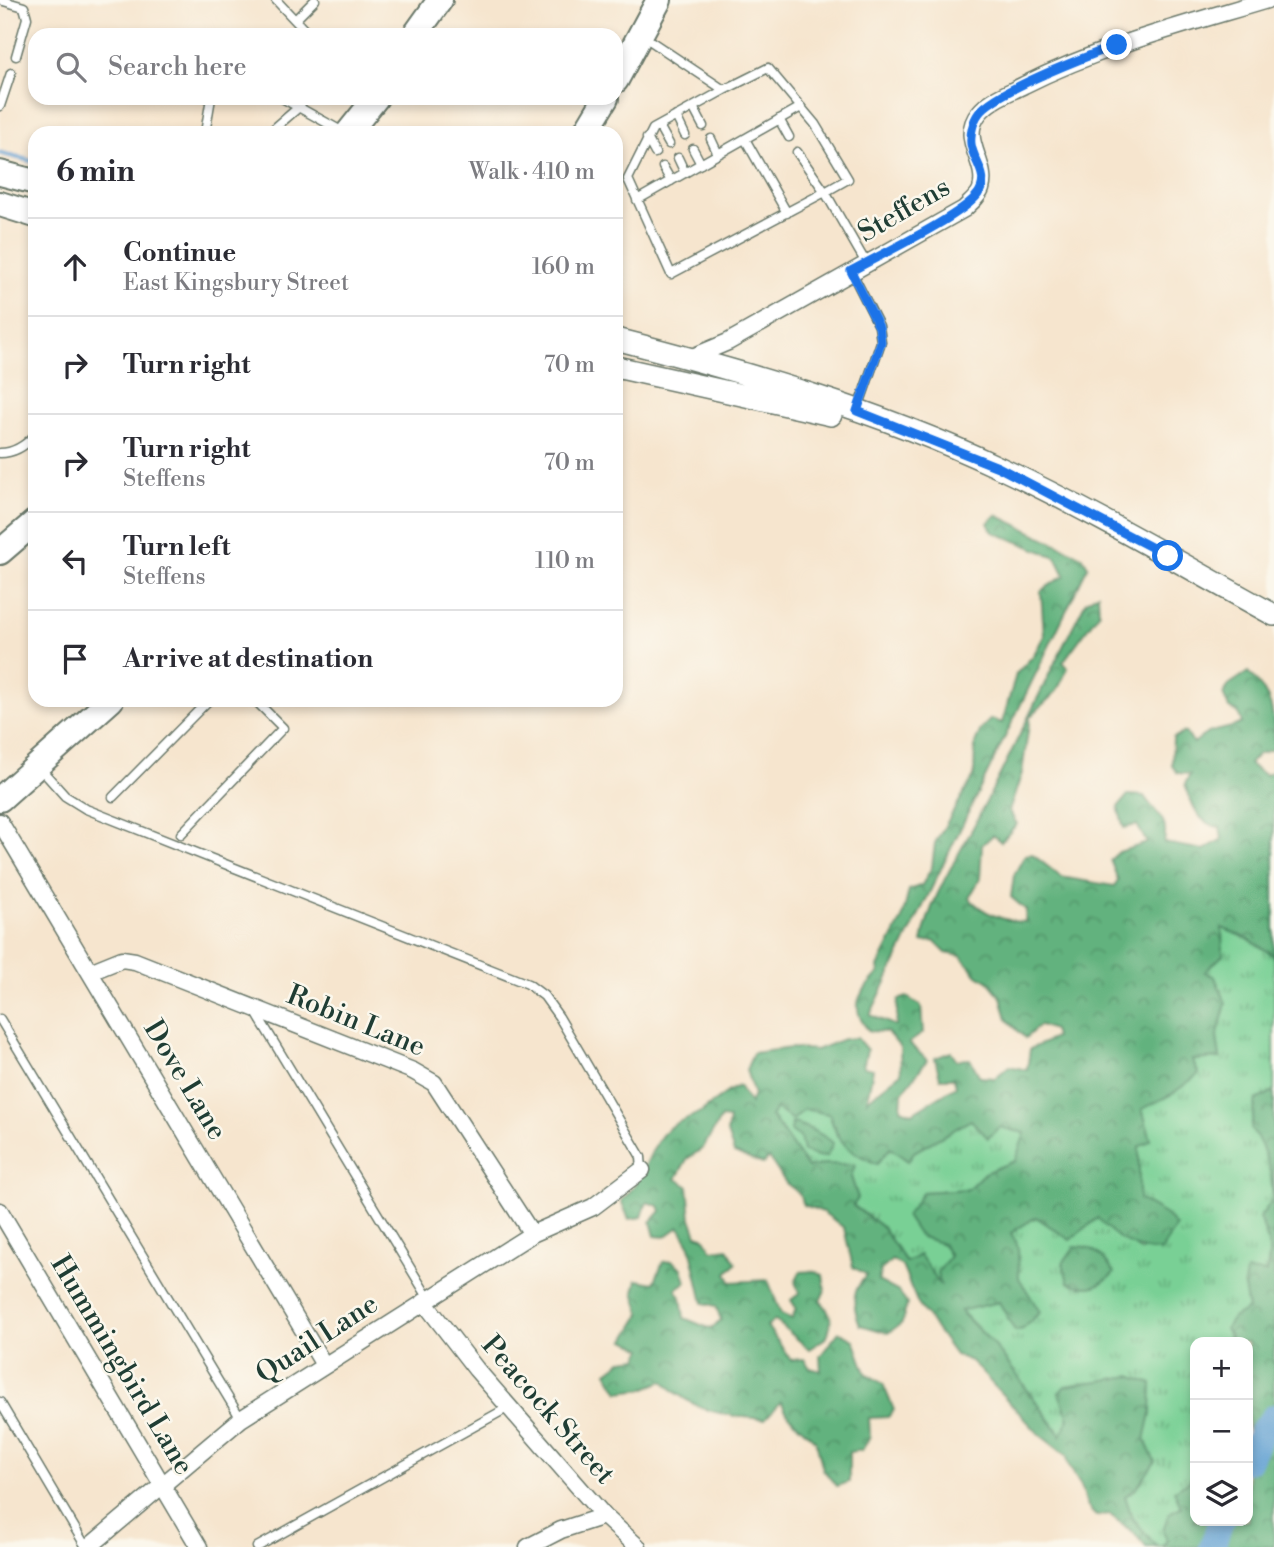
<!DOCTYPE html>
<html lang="en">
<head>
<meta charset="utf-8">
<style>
	body { margin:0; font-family:"Libre Bodoni",serif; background:#f7f7f7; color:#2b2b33 }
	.controls { position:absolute; right:21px; bottom:21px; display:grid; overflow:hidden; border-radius:14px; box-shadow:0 4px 10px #0003 }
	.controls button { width:63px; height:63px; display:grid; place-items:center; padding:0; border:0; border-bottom:2px solid #e1e1e2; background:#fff; color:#2b2b33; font:35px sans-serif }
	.stop { position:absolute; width:21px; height:21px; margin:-16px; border:5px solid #1a73e8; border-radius:50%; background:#fff }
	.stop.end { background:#1a73e8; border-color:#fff; box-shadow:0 2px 7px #0008 }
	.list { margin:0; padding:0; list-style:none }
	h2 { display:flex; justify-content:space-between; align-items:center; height:91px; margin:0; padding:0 28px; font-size:30px }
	h2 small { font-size:23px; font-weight:400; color:#7c7c81 }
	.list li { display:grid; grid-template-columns:46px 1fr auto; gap:21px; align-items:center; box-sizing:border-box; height:98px; padding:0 28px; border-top:2px solid #e1e1e2 }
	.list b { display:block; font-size:26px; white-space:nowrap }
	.list p { margin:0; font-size:23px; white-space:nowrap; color:#7c7c81 }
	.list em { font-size:23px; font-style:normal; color:#7c7c81 }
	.icon { flex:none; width:38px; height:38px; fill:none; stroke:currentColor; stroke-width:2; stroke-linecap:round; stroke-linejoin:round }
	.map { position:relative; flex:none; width:1274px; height:1547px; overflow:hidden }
	.search { position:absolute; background:#fff; box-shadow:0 4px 10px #0003; left:28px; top:28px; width:595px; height:77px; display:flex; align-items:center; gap:18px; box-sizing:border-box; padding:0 24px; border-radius:21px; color:#7c7c81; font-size:26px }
	.panel { position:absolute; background:#fff; box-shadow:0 4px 10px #0003; left:28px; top:126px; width:595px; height:581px; border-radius:21px }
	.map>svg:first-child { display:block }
	.grass { fill:url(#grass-tufts); stroke:#4c8664; stroke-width:2 }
	.forest { fill:url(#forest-crowns); stroke:#407859; stroke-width:2; fill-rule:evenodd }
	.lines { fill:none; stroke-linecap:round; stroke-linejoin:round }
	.stream { stroke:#61a0d3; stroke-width:4.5 }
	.river { stroke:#61a0d3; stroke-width:26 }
	.service-casing { stroke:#6a786a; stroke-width:11 }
	.minor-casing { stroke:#6a786a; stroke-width:19 }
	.secondary-casing { stroke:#6a786a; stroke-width:24 }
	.primary-casing { stroke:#6a786a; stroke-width:28 }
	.service { stroke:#fff; stroke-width:8 }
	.minor { stroke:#fff; stroke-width:16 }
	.secondary { stroke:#fff; stroke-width:21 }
	.primary { stroke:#fff; stroke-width:24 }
	.route { stroke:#1a73e8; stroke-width:9 }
	.labels { text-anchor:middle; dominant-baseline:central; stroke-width:5; stroke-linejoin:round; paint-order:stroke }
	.street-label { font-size:28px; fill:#1f3d34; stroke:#fbf7ec }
</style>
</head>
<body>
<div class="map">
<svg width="1274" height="1547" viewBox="0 0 1274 1547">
	<defs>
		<pattern id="grass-tufts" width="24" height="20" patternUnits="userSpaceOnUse" patternTransform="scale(1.75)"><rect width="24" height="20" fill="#79d095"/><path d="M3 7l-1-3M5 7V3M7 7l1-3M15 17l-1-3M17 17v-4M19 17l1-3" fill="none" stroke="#63aa7a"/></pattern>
		<pattern id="forest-crowns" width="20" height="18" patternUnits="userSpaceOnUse" patternTransform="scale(1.75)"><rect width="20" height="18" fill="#62b27e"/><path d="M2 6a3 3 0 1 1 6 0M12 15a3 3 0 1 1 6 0" fill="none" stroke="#509268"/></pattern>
	</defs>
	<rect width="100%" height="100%" fill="#fbf7ec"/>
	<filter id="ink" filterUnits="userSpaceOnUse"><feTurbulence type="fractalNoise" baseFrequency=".0143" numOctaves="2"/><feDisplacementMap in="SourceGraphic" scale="14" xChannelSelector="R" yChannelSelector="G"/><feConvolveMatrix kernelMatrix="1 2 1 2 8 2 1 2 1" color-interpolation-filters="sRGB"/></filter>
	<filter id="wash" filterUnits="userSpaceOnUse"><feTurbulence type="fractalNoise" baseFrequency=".00686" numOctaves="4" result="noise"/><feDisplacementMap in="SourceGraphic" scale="28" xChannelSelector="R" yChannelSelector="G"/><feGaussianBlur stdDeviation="1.57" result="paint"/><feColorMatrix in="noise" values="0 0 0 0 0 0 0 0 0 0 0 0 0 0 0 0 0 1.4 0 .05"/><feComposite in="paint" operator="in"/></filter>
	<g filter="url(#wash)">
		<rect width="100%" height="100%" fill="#f6e5ce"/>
		<!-- grass -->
		<path class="grass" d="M1222 928 1249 939 1274 956V1091L1256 1101 1251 1127C1264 1146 1274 1174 1272 1199 1270 1205 1263 1213 1259 1218 1269 1239 1272 1251 1266 1273L1246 1272 1244 1286 1248 1309 1233 1318 1229 1342H1195V1435L1193 1439 1195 1468 1167 1540 1162 1547H1157C1145 1533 1126 1517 1125 1497 1124 1488 1147 1429 1151 1413L1059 1393 1069 1418 1062 1436 995 1346 960 1310 999 1302 1018 1278V1247L1011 1233 1037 1216 1052 1225 1098 1218 1141 1251 1166 1215 1139 1199V1147L1151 1140 1142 1109 1172 1094 1198 1073 1192 1060 1220 1058 1217 1037 1226 1003 1204 972Z
			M776 1109H803L830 1114 837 1136 914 1152 971 1120 1026 1133 1015 1161 984 1173 968 1189 923 1192 919 1236 943 1244 950 1256 938 1272 941 1287 919 1255 907 1263 882 1227 853 1205 858 1198 851 1177 825 1164 808 1168 771 1115Z"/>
		<!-- forest -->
		<path class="forest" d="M996 515 1082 556 1088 566 870 1015 896 1026 898 1000 907 997 921 1006 923 1033 909 1043 927 1060 902 1093 901 1109 912 1113 956 1086 954 1078H940L935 1058 951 1052 957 1060 970 1059 980 1077 995 1078 1009 1066 1027 1070 1030 1049 1055 1038 1053 1030 1040 1025 1025 1038 1007 1019 1001 997 988 981 977 975 961 956 946 953 934 941 922 942C930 896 958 858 979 816 1016 745 1049 672 1086 601L1098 593 1099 613 1063 662 1068 668 1057 691 1030 717 1022 773 1009 811 1017 824 1001 842 993 835 982 845 980 879 969 898C984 914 1004 921 1025 922L1026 910 1011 897 1014 875 1025 855 1032 854 1061 877 1114 886 1118 880 1110 860 1119 852 1147 843 1137 825 1124 828 1118 807 1128 795 1144 796C1157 816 1169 817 1164 843L1204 850 1222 839 1220 827C1198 825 1191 803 1185 784L1190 774 1178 773 1172 766 1173 738 1185 732 1194 743C1214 725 1222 733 1242 723L1238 712 1229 708 1223 694 1230 684 1248 672C1274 698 1274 711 1274 749L1258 754 1249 764 1265 775 1274 771V956L1249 939 1222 928 1223 955 1205 972 1215 977 1226 1003 1217 1037 1220 1058 1192 1060 1199 1074 1172 1094 1142 1109 1151 1140 1139 1147V1199L1166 1215 1176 1226 1161 1251C1135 1251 1114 1238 1098 1218L1070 1240 1036 1217 1011 1233 1018 1247 1019 1278 1040 1312 1023 1329 1015 1331 999 1302 960 1311 995 1346 1061 1436 1069 1418 1059 1393 1065 1386 1131 1376 1152 1384 1151 1413 1145 1440 1155 1462 1136 1489 1125 1496 1132 1517 1157 1547H1146L1134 1533 1109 1514 1096 1516C1082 1503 1088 1502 1081 1486 1076 1474 1068 1470 1067 1456L1040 1435 971 1361 955 1355 918 1304 902 1266 892 1260 881 1270 878 1281 899 1292 907 1304 902 1323 888 1333 860 1325C852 1304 851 1291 867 1275L853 1267 844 1228 823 1212 804 1205 799 1193 786 1183 769 1158 763 1164 734 1153 727 1133 729 1119 721 1118 703 1148 687 1159 676 1179 688 1186 691 1218 697 1235 704 1237 712 1250 728 1248 736 1263 727 1273 731 1282 768 1280 781 1314 792 1319 796 1308 791 1300 800 1293 795 1282 800 1272 814 1271 823 1275 825 1290 820 1301C833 1313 832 1321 827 1337L809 1349 775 1320 767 1326 791 1360 804 1359 810 1368 821 1371 820 1356 839 1332 854 1340 866 1373 883 1384 894 1410 888 1417 869 1418 870 1437 862 1450 849 1452V1482L836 1486 823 1469 816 1441 789 1416 781 1402 765 1419C721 1415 695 1413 663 1381L643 1389 619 1392 607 1372 623 1360 638 1358 643 1349 625 1340 641 1314 634 1292 637 1280 654 1283 663 1262 672 1261 682 1268 686 1282 676 1289 681 1297 684 1318 711 1329 721 1320 716 1306 703 1303 690 1246 679 1227 665 1237 655 1236 651 1222 661 1211 659 1206 647 1202 642 1217 629 1219 621 1201C641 1182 643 1168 655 1146 669 1120 682 1123 702 1111 715 1102 724 1092 739 1086L750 1104 754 1095 746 1070 753 1053 791 1048 816 1050 844 1039 857 1038 867 1050 863 1067 873 1069 867 1100 901 1073 900 1047 887 1032 869 1031C848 1006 859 994 879 973L878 967 902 919 909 890 922 885 932 867 935 843 974 776 975 744 981 729 991 719 1002 723 1016 674 1033 656 1044 636 1041 591 1065 575 1056 557 993 532 988 523ZM776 1109 793 1120 804 1109 829 1114C839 1145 848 1151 877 1164L890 1148 908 1161 914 1152 971 1120 988 1138 999 1127 1025 1133 1015 1161 984 1173 968 1189 923 1192 906 1216 919 1236 943 1244 950 1256 938 1272 940 1285 920 1255 906 1262 882 1227 853 1206 858 1198 851 1177 855 1165 825 1164 808 1168 771 1116Z
			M1274 1091V1547H1162L1167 1540 1163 1530 1169 1513 1181 1507 1174 1490 1190 1481 1195 1468V1521H1248V1342H1229L1231 1338 1225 1329 1233 1318 1248 1309 1244 1286 1246 1271 1266 1273C1273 1251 1269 1239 1259 1218 1263 1213 1270 1205 1272 1199 1274 1174 1264 1146 1251 1128L1256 1100Z
			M792 1123C804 1125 824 1135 833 1143L827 1156 817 1157 803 1151 800 1137 791 1131Z
			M1075 1246C1095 1246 1104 1257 1114 1273 1098 1288 1089 1291 1068 1282L1063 1263Z"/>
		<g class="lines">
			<!-- stream -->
			<path class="stream" d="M0 153 35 162"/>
			<!-- river -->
			<path class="river" d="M1248 1461 1262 1431 1274 1417
				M1212 1547 1221 1521"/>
		</g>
	</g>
	<g filter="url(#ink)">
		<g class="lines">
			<defs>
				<path id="service" d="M0 0 24 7 27 18 16 56
					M276 0 309 35
					M295 20 315 0
					M643 36 724 90 768 68 815 124 848 179 825 192 866 263
					M724 90 653 129 628 179 671 274 825 192 797 152
					M282 98 345 133
					M0 106 11 73
					M693 107 703 126
					M676 116 685 135
					M779 119 789 137
					M659 126 669 144
					M205 133 211 98
					M269 133 299 107 304 98
					M647 138 655 153
					M711 139 718 154
					M745 139 787 213
					M693 149 701 164
					M678 158 685 173
					M663 167 671 181
					M637 200 801 107
					M851 271 879 326 881 342 858 408
					M0 453C14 453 26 445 35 435
					M39 767 65 796 86 809 528 984 544 996 559 1017 641 1157 642 1170
					M113 797 209 700
					M181 834 283 728 255 700
					M255 1011 429 1299
					M0 1019 241 1419
					M0 1402 86 1547
					M257 1547 509 1407"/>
				<path id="minor" d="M690 358 728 342 964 209C970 203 979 196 981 189 989 162 958 140 979 113 990 99 1009 93 1024 85 1102 46 1184 25 1267 0
					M0 822 324 1365
					M90 972 122 959 135 961 413 1071 434 1083 532 1234
					M0 1211 199 1547
					M424 1302 476 1369 604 1516 638 1547
					M89 1547 241 1419 532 1234 593 1207 642 1170
					M528 1547 561 1530 604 1516"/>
				<path id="secondary" d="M616 339C745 372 877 410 998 467 1092 511 1183 565 1274 615
					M616 367 831 415"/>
				<path id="primary" d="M415 35 440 0
					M616 80 659 0
					M348 133 376 98
					M585 133 606 98
					M0 173 35 182
					M0 204 35 215
					M0 552 35 522
					M0 799 111 700"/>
			</defs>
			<!-- service casing -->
			<use href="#service" class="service-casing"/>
			<!-- minor casing -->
			<use href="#minor" class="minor-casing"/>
			<!-- secondary casing -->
			<use href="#secondary" class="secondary-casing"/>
			<!-- primary casing -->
			<use href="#primary" class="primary-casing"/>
			<!-- service -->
			<use href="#service" class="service"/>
			<!-- minor -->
			<use href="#minor" class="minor"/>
			<!-- secondary -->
			<use href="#secondary" class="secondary"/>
			<!-- primary -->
			<use href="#primary" class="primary"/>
		</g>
	</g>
	<g class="lines" filter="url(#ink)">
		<!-- route -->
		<path class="route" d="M1117 45C1088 56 996 90 979 113 973 121 970 134 971 144 973 162 991 175 978 194 962 216 880 255 851 271L879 327 881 342 857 411 998 467 1168 556"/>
	</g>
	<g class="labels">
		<!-- street labels -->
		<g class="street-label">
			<text transform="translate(904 210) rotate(-30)">Steffens</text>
			<text transform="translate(356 1021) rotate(22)">Robin Lane</text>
			<text transform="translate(185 1080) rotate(59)">Dove Lane</text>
			<text transform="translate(317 1339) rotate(-33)">Quail Lane</text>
			<text transform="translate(122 1365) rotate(59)">Hummingbird Lane</text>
			<text transform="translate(548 1410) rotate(49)">Peacock Street</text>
		</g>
	</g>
</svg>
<div class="controls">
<button>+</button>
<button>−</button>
<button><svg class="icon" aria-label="layers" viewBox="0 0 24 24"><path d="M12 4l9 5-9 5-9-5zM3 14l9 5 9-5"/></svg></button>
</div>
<div class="stop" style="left:1168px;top:556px"></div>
<div class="stop end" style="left:1117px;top:45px"></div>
<div class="search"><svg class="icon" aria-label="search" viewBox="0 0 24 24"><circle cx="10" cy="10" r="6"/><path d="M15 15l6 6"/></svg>Search here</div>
<section class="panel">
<h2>6 min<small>Walk · 410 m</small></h2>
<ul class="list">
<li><svg class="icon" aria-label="ahead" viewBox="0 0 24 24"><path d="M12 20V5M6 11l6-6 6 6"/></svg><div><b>Continue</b><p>East Kingsbury Street</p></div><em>160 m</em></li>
<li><svg class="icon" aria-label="right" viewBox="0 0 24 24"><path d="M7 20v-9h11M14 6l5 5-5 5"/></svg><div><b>Turn right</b></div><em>70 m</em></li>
<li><svg class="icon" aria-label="right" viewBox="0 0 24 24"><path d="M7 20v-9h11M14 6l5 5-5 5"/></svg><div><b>Turn right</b><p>Steffens</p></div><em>70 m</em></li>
<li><svg class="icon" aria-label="left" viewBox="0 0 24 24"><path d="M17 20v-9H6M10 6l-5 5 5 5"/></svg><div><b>Turn left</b><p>Steffens</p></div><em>110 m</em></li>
<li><svg class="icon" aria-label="arrive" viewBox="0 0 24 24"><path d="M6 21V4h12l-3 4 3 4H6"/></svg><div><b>Arrive at destination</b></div></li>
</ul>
</section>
</div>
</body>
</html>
